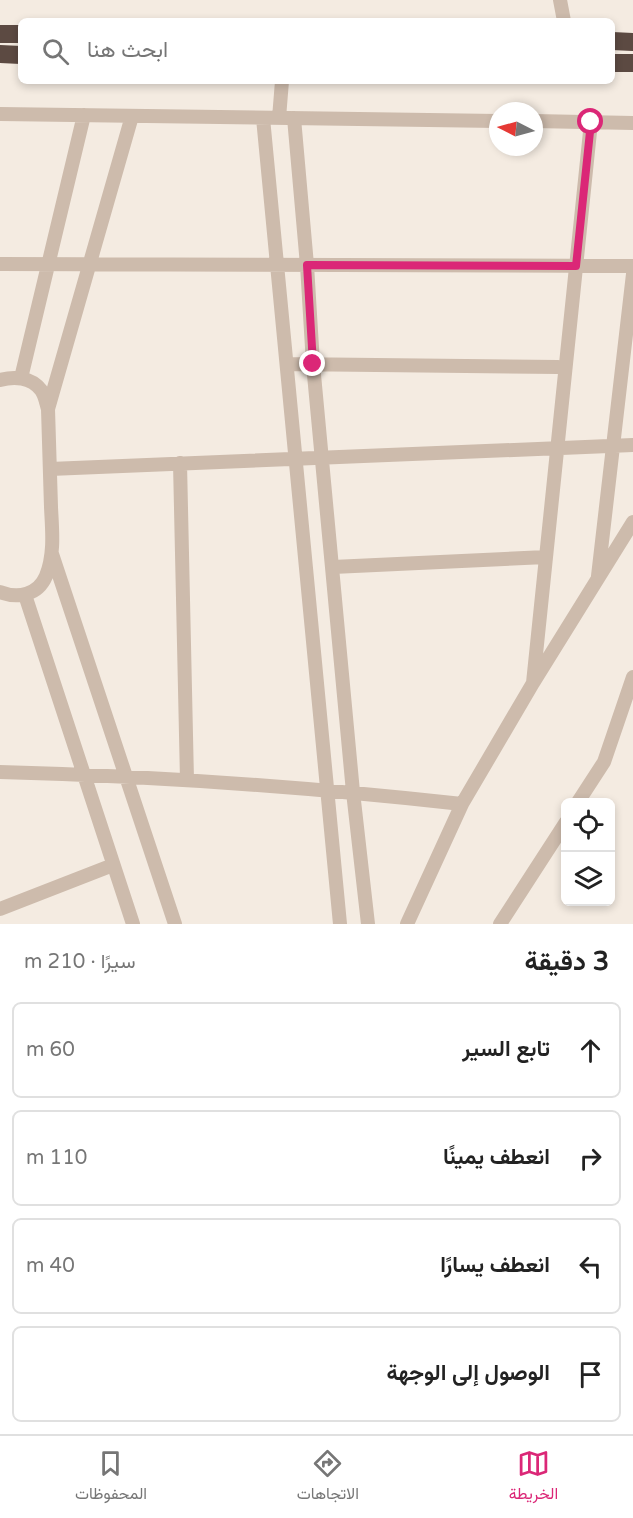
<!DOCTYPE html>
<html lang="ar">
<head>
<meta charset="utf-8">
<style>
	body { margin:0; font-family:"Varela Round",Vazirmatn,sans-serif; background:#f6f6f6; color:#222; direction:rtl }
	.controls { position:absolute; right:18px; bottom:18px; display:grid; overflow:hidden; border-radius:9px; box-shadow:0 3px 9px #0003 }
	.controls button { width:54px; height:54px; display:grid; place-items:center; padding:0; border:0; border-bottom:2px solid #e0e0e0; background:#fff; color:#222; font:30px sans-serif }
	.compass { position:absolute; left:489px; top:102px; width:54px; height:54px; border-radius:50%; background:#fff; box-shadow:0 3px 9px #0003; rotate:276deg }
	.stop { position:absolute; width:18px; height:18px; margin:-14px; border:4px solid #db2777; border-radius:50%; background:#fff }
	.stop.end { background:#db2777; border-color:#fff; box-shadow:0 2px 6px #0008 }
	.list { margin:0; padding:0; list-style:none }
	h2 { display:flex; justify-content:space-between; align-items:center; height:78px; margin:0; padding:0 24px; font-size:26px }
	h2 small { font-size:20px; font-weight:400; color:#767676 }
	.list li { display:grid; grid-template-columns:39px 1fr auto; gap:18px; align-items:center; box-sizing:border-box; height:96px; margin:0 12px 12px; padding:0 12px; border:2px solid #e0e0e0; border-radius:9px }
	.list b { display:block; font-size:22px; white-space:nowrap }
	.list em { font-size:20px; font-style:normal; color:#767676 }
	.icon { flex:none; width:33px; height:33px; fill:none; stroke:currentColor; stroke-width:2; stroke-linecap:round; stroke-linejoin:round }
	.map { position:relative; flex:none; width:633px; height:924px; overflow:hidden; direction:ltr }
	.search { position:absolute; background:#fff; box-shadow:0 3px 9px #0003; left:18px; right:18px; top:18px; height:66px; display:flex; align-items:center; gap:15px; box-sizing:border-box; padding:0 21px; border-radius:9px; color:#767676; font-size:22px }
	.sheet { height:510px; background:#fff }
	nav { display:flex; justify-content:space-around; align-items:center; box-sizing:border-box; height:84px; border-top:2px solid #e0e0e0; background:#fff; font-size:16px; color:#767676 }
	nav a { display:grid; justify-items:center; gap:3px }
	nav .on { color:#db2777 }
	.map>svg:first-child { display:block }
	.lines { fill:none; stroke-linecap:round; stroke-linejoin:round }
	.street { stroke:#cdbbac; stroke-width:14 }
	.highway { stroke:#5c4a42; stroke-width:18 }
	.route { stroke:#db2777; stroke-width:8 }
</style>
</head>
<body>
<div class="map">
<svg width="633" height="924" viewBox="0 0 633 924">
	<rect width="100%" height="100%" fill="#f4ebe1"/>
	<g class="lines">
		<!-- street -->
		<path class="street" d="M560 0 564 21
			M0 114 498 121
			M263 118 340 924
			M279 118 282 81
			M294 118 307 265 313 364 353 792 368 924
			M534 121 633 123
			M0 264 633 266
			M287 364 558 367
			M21 378 84 115
			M0 380C14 376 31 377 41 390 45 395 46 403 48 409 49 441 50 474 51 507 52 529 55 554 46 576 38 595 18 599 0 592
			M48 409 132 116
			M180 463 187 780
			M50 469 633 445
			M52 554 175 924
			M333 567 546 557
			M598 576 633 274
			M25 595 133 924
			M533 683 591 122
			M0 772C154 776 308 787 462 804
			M578 802 604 762 633 677
			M0 909 113 865
			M407 924 462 804 533 683 633 522
			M500 924 566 822"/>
		<!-- highway -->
		<path class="highway" d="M0 34H21
			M612 41 633 42
			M0 54 21 55
			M612 63H633"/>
	</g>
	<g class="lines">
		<!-- route -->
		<path class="route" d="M313 364 307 265 576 266 591 122"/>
	</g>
</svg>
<div class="controls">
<button><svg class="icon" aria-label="locate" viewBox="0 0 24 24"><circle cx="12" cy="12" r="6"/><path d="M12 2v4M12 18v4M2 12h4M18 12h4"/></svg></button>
<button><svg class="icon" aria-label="layers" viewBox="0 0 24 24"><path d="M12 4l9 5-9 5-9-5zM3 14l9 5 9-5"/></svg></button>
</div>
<svg class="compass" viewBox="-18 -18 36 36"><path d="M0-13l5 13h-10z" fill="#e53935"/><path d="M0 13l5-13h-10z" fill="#767676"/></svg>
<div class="stop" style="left:591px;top:122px"></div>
<div class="stop end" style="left:313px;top:364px"></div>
<div class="search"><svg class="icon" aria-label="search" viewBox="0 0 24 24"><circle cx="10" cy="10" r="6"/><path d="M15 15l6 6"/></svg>ابحث هنا</div>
</div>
<section class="sheet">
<h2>3 دقيقة<small>سيرًا · 210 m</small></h2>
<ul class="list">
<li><svg class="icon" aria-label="ahead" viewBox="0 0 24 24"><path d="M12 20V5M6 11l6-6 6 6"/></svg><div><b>تابع السير</b></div><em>60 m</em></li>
<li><svg class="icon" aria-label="right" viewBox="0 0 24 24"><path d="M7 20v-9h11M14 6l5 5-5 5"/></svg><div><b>انعطف يمينًا</b></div><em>110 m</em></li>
<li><svg class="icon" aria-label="left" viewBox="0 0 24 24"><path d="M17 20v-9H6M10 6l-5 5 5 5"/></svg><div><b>انعطف يسارًا</b></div><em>40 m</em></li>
<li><svg class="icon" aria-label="arrive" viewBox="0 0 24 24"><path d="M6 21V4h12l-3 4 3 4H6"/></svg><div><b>الوصول إلى الوجهة</b></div></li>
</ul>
</section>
<nav>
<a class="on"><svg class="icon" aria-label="map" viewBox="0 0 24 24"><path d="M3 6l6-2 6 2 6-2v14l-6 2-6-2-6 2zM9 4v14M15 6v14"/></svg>الخريطة</a>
<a><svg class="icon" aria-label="directions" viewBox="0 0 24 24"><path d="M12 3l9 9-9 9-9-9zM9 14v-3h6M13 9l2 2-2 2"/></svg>الاتجاهات</a>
<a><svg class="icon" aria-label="saved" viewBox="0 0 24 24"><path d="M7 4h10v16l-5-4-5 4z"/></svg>المحفوظات</a>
</nav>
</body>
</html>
